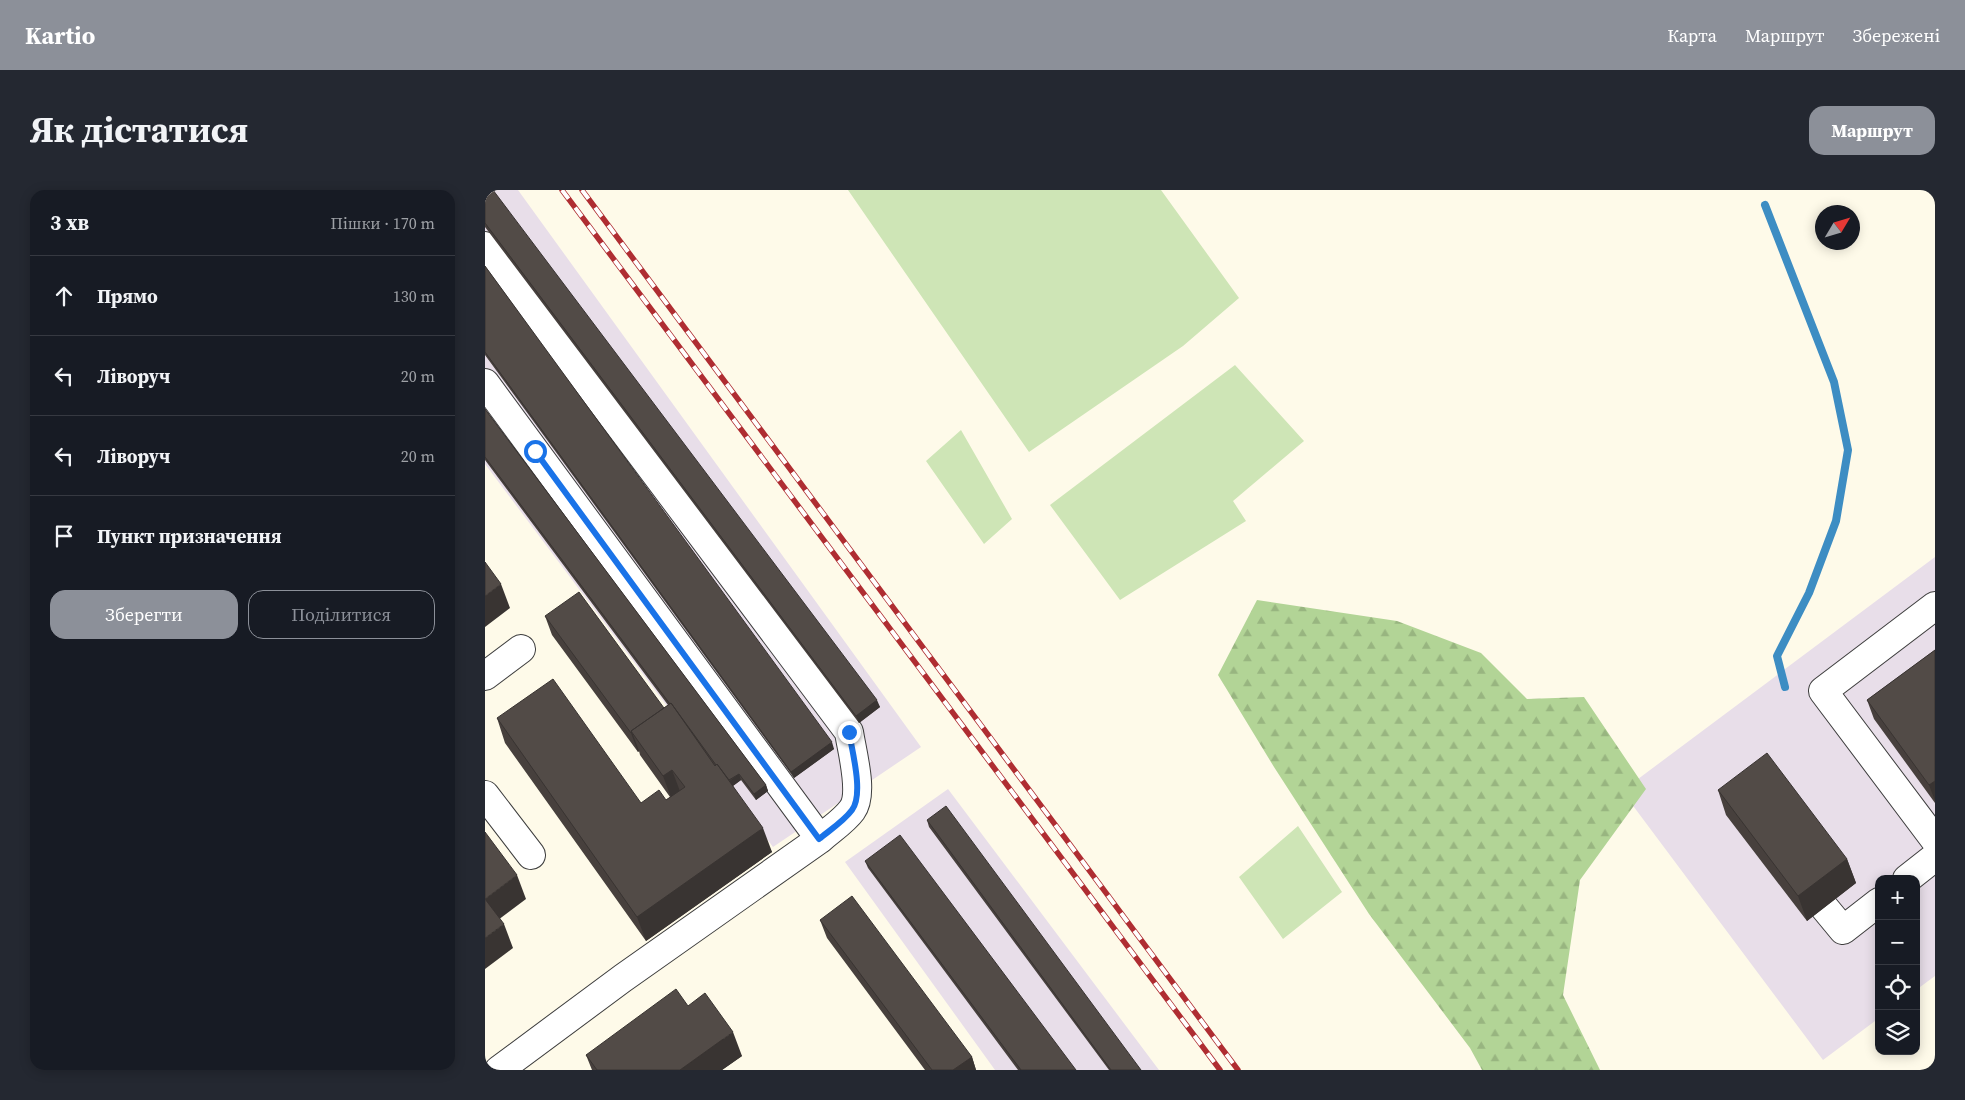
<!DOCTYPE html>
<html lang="uk">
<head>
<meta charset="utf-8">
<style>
	body { margin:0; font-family:"Source Serif 4",serif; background:#242831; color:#f1f3f6 }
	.controls { position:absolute; right:15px; bottom:15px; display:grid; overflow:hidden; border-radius:10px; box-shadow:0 2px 12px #0003 }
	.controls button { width:45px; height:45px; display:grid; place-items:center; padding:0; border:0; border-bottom:1px solid #363941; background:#171b24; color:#f1f3f6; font:25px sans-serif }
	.compass { position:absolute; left:1330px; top:15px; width:45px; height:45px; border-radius:50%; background:#171b24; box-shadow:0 2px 12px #0003; rotate:52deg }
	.stop { position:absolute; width:15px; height:15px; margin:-11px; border:4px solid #1a73e8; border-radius:50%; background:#fff }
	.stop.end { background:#1a73e8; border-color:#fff; box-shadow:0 1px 5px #0008 }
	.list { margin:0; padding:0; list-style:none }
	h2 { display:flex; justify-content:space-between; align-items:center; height:65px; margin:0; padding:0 20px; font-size:21px }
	h2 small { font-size:16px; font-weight:400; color:#9ea1a6 }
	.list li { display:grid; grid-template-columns:32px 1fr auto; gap:15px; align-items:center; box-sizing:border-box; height:80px; padding:0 20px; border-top:1px solid #363941 }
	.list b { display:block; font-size:19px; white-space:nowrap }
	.list em { font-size:16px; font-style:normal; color:#9ea1a6 }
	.actions { display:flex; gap:10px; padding:15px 20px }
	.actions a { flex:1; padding:11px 0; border:1px solid #8c9099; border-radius:15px; text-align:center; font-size:18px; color:#8c9099 }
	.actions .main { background:#8c9099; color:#fff }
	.icon { flex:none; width:28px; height:28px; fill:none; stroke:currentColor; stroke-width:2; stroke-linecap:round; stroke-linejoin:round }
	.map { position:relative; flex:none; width:1450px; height:880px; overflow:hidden; border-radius:15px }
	header { display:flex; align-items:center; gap:30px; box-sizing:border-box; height:70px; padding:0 25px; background:#8c9099; color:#fff }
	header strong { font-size:24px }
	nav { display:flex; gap:28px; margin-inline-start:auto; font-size:18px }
	.intro { display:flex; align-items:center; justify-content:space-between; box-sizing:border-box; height:120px; padding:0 30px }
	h1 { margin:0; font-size:35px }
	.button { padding:12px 22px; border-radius:15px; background:#8c9099; color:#fff; font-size:18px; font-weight:700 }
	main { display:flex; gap:30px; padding:0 30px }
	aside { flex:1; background:#171b24; border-radius:15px; box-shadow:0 2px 12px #0003 }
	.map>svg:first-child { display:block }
	.industrial { fill:#e8dee9 }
	.forest { fill:url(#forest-firs) }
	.garden { fill:#cee5b6 }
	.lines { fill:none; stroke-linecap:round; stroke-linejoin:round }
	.stream { stroke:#3d8dc3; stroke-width:8 }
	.minor-casing { stroke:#3d3d3d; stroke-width:30 }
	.minor { stroke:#fff; stroke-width:28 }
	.rail-casing { stroke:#af2d32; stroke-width:5.5 }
	.rail { stroke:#fff; stroke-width:4; stroke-dasharray:11; stroke-linecap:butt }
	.wall { fill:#47403d }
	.shaded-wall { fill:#393432 }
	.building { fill:#524b47; stroke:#393432 }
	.route { stroke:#1a73e8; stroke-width:6 }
</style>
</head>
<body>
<header>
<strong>Kartio</strong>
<nav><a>Карта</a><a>Маршрут</a><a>Збережені</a></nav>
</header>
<div class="intro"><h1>Як дістатися</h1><a class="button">Маршрут</a></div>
<main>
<aside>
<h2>3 хв<small>Пішки · 170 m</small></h2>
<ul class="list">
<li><svg class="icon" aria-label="ahead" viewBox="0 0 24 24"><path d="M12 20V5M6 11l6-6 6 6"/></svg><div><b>Прямо</b></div><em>130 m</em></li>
<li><svg class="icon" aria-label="left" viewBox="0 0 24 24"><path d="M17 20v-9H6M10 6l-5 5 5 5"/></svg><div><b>Ліворуч</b></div><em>20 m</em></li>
<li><svg class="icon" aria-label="left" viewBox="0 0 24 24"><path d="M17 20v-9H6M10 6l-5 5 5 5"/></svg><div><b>Ліворуч</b></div><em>20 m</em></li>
<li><svg class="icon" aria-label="arrive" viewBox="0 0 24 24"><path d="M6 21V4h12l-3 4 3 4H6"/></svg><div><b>Пункт призначення</b></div></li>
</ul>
<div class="actions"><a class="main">Зберегти</a><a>Поділитися</a></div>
</aside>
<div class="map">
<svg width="1450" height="880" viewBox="0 0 1450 880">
	<defs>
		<pattern id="forest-firs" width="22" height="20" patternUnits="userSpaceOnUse" patternTransform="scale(1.25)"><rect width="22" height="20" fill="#b2d496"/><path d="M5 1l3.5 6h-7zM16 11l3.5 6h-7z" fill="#98b580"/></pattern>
	</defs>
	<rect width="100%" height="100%" fill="#fefae9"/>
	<!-- industrial -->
	<path class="industrial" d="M0 0H33L436 557 288 657 0 274Z
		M1450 367V786L1431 800V689H1394V828L1338 870 1137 601Z
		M463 599 674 880H510L360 672Z"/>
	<!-- forest -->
	<path class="forest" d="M772 410 912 431 996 463 1042 509 1099 507 1161 599 1095 690 1078 805 1115 880H997L985 858 884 724 789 577 733 485Z"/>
	<!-- garden -->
	<path class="garden" d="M363 0H676L754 108 698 156 544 262Z
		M750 175 819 251 748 311 761 331 635 410 565 315Z
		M476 240 527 329 499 354 441 271Z
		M813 636 857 702 798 749 754 687Z"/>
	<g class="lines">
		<!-- stream -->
		<path class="stream" d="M1280 15 1349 192 1363 260 1351 331 1324 403 1292 466 1300 497"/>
		<defs>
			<path id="minor" d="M0 56 364 542C367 562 379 604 367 620 359 631 345 640 335 649
				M0 193 335 649 138 788 14 880
				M1450 416 1338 501 1450 650
				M0 486 36 459
				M0 605 46 665
				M1422 689 1450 667
				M1339 717 1358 740 1394 712"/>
		</defs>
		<!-- minor casing -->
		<use href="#minor" class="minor-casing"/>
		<!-- minor -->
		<use href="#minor" class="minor"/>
		<defs>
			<path id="rail" d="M77 0 735 880
				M97 0 753 880"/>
		</defs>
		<!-- rail casing -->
		<use href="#rail" class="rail-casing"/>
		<!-- rail -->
		<use href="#rail" class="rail"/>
	</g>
	<!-- wall -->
	<path class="wall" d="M0 0 395 517 374 533 0 37Z
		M0 76 349 559 309 588 0 165Z
		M0 219 281 595 283 601 271 610 256 590 248 596 287 662 161 751 20 553 12 528 156 613 181 610 185 607 155 565 154 561 153 562 67 445 60 426 179 518 183 515 0 270Z
		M1450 460V613L1389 529 1382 510Z
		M1233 600 1362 669 1371 693 1322 731 1241 625Z
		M442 630 656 880H624L444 637Z
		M380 671 591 880H533L383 678Z
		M335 730 487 867 491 880H440L342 748Z
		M203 816 257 866 237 880H107L101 865Z"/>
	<!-- shaded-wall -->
	<path class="shaded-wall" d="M16 394 25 418 0 437V406Z
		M392 510 395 517 374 533 371 526Z
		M147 542 154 561 153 562 146 543Z
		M347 552 349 559 309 588 306 582Z
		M187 580 196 604 187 610 178 586Z
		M254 584 256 590 245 598 243 592Z
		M1450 591V611L1444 595Z
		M281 595 283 601 271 610 269 604Z
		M278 638 287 662 161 751 152 727Z
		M1362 669 1371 693 1322 731 1313 706Z
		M32 685 41 709 9 733 0 709Z
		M19 734 28 758 0 779V748Z
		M248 842 257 866 237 880H195Z
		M487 867 491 880H468Z"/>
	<!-- building -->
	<path class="building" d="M0 0H8L392 510 371 526 0 33Z
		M0 76 347 552 306 582 0 162Z
		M0 219 281 595 269 604 254 584 244 590 232 574 231 575 186 513 185 514 0 267Z
		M0 372 16 394 0 406Z
		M94 402 179 518 146 541 147 542 146 543 60 426Z
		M1450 460V591L1444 595 1382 510Z
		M68 489 156 613 174 600 181 610 200 597 187 580 178 586 146 541 186 513 230 576 232 574 278 638 152 727 12 528Z
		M1282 563 1362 669 1313 706 1233 600Z
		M461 616 656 880H626L442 630Z
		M0 642 32 685 0 709 19 734 0 748Z
		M415 645 591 880H536L380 671Z
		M367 706 487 867 468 880H447L335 730Z
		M191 799 203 816 220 803 248 842 195 880H112L101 865Z"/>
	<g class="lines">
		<!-- route -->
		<path class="route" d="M50 261 334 649C345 640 359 631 367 620 379 604 367 561 364 542"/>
	</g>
</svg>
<div class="controls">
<button>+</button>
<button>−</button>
<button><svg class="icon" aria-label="locate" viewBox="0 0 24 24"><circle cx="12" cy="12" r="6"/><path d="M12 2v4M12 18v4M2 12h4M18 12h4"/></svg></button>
<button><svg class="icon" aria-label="layers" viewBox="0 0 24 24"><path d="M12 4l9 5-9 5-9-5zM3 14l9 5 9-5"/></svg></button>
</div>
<svg class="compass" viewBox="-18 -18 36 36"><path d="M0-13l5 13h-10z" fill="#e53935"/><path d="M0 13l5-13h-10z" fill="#9ea1a6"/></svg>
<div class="stop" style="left:50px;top:261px"></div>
<div class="stop end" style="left:364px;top:542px"></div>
</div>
</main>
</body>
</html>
